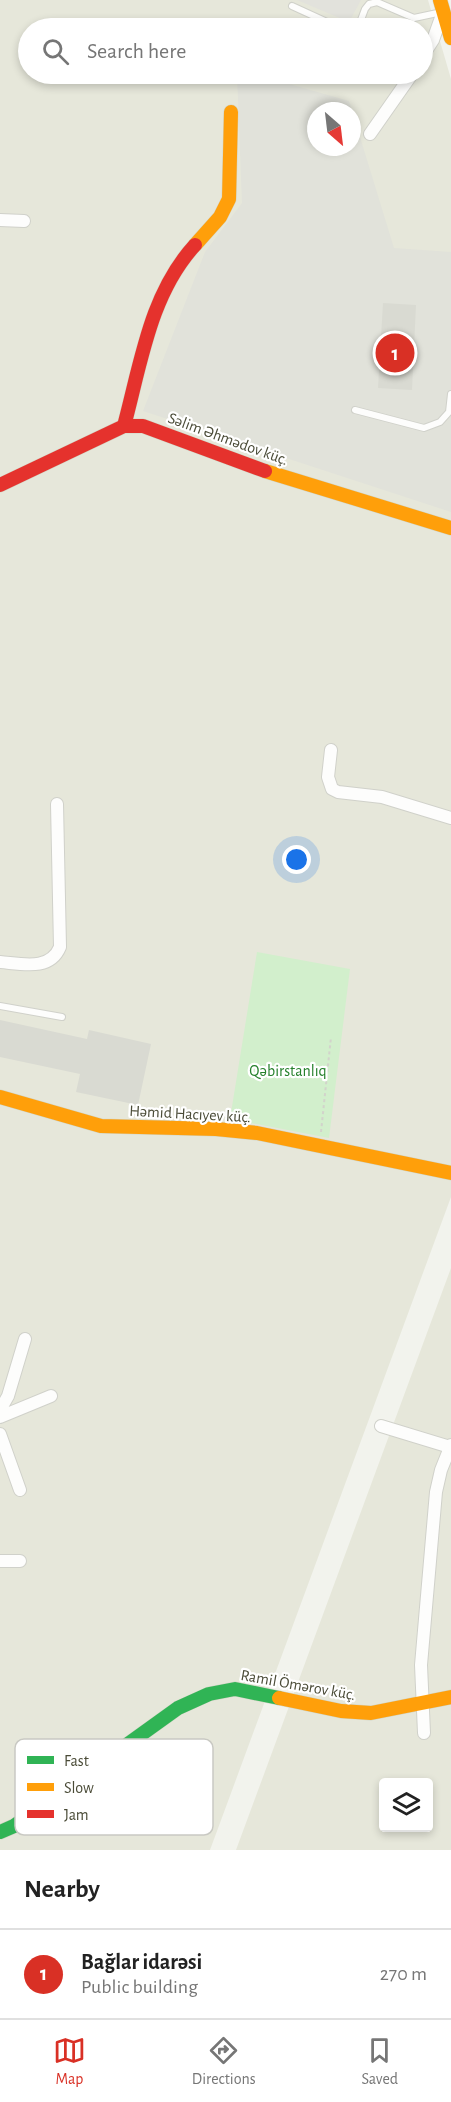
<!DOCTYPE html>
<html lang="en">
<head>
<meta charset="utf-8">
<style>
	body { margin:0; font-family:"Alegreya Sans",sans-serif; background:#f2f2f2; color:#222 }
	.controls { position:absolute; right:18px; bottom:18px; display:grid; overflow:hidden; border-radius:6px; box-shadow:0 3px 9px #0003 }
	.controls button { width:54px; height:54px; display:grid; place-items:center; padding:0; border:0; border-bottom:2px solid #e0e0e0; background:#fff; color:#222; font:30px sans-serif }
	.compass { position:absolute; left:307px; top:102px; width:54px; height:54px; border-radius:50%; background:#fff; box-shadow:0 3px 9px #0003; rotate:152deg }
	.you { position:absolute; left:297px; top:860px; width:21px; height:21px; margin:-15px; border:4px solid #fff; border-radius:50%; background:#1a73e8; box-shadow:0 0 0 9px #1a73e833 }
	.badge { display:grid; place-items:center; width:39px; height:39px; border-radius:50%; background:#d93025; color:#fff; font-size:20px; font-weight:700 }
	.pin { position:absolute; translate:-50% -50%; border:3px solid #fff; box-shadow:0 2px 6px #0006 }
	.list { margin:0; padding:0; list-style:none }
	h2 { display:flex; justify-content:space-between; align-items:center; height:78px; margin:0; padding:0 24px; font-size:26px }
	h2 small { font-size:20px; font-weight:400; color:#767676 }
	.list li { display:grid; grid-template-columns:39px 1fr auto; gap:18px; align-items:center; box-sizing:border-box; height:90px; padding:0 24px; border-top:2px solid #e0e0e0 }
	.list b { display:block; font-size:22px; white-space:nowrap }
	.list p { margin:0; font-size:20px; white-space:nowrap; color:#767676 }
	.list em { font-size:20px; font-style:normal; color:#767676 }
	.icon { flex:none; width:33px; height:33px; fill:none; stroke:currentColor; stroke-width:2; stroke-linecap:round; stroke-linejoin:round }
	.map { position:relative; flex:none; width:451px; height:1850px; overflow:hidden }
	.search { position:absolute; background:#fff; box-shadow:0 3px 9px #0003; left:18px; right:18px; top:18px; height:66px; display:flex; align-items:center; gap:15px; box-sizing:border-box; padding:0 21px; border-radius:33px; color:#767676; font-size:22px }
	.sheet { height:168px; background:#fff }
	nav { display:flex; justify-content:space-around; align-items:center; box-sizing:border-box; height:84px; border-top:2px solid #e0e0e0; background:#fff; font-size:16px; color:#767676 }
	nav a { display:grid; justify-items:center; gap:3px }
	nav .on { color:#d93025 }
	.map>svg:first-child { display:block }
	.residential { fill:#e6e7da; fill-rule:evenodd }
	.industrial { fill:#e1e2da; fill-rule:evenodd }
	.green { fill:#d2efcc }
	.parking { fill:#e2e2dc }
	.building { fill:#d9dad2 }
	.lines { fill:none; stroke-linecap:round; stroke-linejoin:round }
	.lane-casing { stroke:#d0d1ca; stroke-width:8 }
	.street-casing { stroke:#d0d1ca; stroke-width:14 }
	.fast-casing { stroke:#d2d5c5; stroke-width:15 }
	.slow-casing { stroke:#d2d5c5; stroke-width:15 }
	.jam-casing { stroke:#d2d5c5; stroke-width:15 }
	.path { stroke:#d2d3cb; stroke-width:2; stroke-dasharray:3 3; stroke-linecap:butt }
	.lane { stroke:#fdfdfc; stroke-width:6 }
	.street { stroke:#fdfdfc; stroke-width:12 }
	.fast { stroke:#30b455; stroke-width:14 }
	.slow { stroke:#ff9f0a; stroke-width:14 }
	.jam { stroke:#e5322d; stroke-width:14 }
	.labels { text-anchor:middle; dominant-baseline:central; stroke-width:4.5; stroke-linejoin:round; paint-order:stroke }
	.street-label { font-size:16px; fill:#4a4b37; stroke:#fff }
	.park-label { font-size:16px; fill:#26812c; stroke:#fff }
	.key { fill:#fff; stroke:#c9c9c3; stroke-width:1.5 }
	.key-label { font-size:16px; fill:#4a4b37 }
</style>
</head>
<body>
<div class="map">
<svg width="451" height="1850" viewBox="0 0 451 1850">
	<rect width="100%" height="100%" fill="#f2f3ed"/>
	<!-- residential -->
	<path class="residential" d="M0 0H428L451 79V1197L210 1850H0ZM28 28H422V74H28ZM316 111H352V147H316Z
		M451 1268V1850H236ZM384 1782H428V1828H384Z"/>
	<!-- industrial -->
	<path class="industrial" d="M237 74H254L349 101 394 248 451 252V512L143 411 205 252 242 203ZM316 111H352V147H316Z"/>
	<!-- green -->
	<path class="green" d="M257 952 350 969 329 1138 230 1119Z"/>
	<!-- parking -->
	<path class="parking" d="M297 0H361L349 22Z"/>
	<!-- building -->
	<path class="building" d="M383 303 416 305 412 390 378 388Z
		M0 1020 87 1039 89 1030 151 1044 138 1105 76 1092 80 1074 0 1057Z"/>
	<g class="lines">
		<defs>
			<path id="lane" d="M292 6 340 28
				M358 28 365 9 369 4 377 2 414 18 442 12
				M355 410 424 428 440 422 449 412 451 394
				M0 1006 62 1017"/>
			<path id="street" d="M422 57 433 40 443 12
				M370 134 412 74
				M0 220 24 221
				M331 750 328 777 332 789 338 792 382 797 451 818
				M0 962C23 964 50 971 60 947L57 804
				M0 1410 8 1396 25 1339
				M0 1417 51 1396
				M381 1426 450 1447
				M0 1434 20 1490
				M0 1561H20
				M424 1733 421 1665 436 1492 441 1470 451 1445"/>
			<path id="fast" d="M0 1832 14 1826 178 1708 209 1694 235 1689 279 1698"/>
			<path id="slow" d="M440 0 451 38
				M195 245 220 217 229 199 231 112
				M265 471 451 528
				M0 1097 101 1126 216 1129 257 1133 451 1173
				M279 1698 341 1711 371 1713 451 1697"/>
			<path id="jam" d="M124 426C141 363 150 294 195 245
				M0 485 124 426H143L265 471"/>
		</defs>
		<!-- lane casing -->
		<use href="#lane" class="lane-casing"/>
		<!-- street casing -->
		<use href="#street" class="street-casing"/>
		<!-- fast casing -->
		<use href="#fast" class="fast-casing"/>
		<!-- slow casing -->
		<use href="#slow" class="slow-casing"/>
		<!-- jam casing -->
		<use href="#jam" class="jam-casing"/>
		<!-- path -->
		<path class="path" d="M321 1132 331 1037"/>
		<!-- lane -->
		<use href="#lane" class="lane"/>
		<!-- street -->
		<use href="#street" class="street"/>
		<!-- fast -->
		<use href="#fast" class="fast"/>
		<!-- slow -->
		<use href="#slow" class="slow"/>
		<!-- jam -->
		<use href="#jam" class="jam"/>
	</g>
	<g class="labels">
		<!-- street labels -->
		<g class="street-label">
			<text transform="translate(228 439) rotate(20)">Səlim Əhmədov küç.</text>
			<text transform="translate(190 1114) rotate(3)">Həmid Hacıyev küç.</text>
			<text transform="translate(298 1685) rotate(10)">Ramil Ömərov küç.</text>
		</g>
		<!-- park labels -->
		<g class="park-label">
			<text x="288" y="1071">Qəbirstanlıq</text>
		</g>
	</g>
	<!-- legend -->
	<rect x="15" y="1739" width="198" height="96" rx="9" class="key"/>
	<rect x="27" y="1756" width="27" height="8" fill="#30b455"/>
	<rect x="27" y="1783" width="27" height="8" fill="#ff9f0a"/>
	<rect x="27" y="1810" width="27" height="8" fill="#e5322d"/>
	<g class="key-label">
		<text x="64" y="1766">Fast</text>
		<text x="64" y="1793">Slow</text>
		<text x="64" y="1820">Jam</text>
	</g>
</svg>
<div class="controls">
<button><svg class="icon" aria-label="layers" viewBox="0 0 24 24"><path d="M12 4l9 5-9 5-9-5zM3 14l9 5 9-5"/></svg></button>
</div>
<svg class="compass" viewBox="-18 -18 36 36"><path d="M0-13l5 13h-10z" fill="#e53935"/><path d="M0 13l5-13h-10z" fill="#767676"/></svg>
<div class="you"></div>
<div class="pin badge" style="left:395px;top:353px">1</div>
<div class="search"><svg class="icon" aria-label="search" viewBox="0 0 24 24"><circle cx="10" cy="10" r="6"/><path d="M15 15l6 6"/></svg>Search here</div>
</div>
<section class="sheet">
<h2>Nearby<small></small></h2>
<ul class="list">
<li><span class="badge">1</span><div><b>Bağlar idarəsi</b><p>Public building</p></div><em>270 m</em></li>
</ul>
</section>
<nav>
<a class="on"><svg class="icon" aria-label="map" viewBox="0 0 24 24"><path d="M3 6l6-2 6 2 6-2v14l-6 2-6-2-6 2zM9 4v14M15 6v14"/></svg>Map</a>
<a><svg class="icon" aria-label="directions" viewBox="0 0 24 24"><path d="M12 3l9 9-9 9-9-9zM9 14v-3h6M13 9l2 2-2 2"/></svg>Directions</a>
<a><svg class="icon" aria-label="saved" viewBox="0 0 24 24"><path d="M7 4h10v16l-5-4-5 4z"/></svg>Saved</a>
</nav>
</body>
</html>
